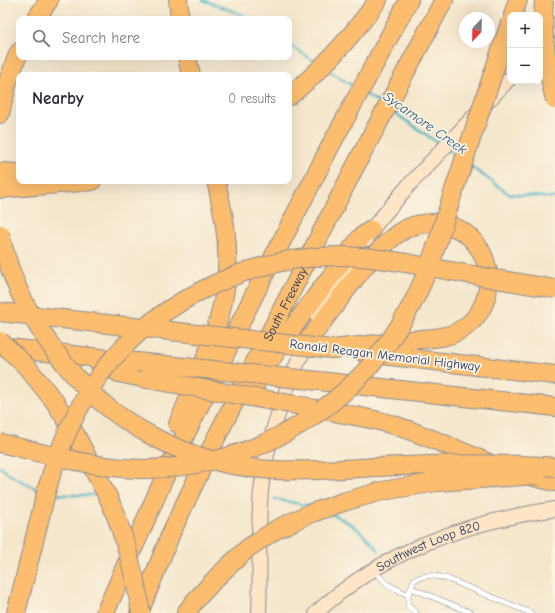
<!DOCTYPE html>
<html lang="en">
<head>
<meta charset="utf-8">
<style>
	body { margin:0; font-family:"Comic Neue",sans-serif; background:#f7f7f7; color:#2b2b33 }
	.controls { position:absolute; right:12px; top:12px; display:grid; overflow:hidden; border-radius:8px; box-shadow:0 4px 16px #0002 }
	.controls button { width:36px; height:36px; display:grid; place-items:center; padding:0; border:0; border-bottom:1px solid #e1e1e2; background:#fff; color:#2b2b33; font:20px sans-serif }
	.compass { position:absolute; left:459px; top:12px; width:36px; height:36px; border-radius:50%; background:#fff; box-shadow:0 4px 16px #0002; rotate:202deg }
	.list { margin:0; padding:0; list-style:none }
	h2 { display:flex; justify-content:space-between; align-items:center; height:52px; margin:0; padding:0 16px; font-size:17px }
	h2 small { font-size:13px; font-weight:400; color:#7c7c81 }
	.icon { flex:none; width:22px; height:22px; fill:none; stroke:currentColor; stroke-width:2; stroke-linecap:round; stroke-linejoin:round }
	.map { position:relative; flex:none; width:555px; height:613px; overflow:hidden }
	.search { position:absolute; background:#fff; box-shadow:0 4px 16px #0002; left:16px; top:16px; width:276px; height:44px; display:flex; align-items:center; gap:10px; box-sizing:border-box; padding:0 14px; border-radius:8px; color:#7c7c81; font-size:15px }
	.panel { position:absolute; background:#fff; box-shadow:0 4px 16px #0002; left:16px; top:72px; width:276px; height:112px; border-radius:8px }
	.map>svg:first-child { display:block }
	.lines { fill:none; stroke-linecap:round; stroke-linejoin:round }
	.stream { stroke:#47b2c5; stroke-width:2.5 }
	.lane-casing { stroke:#888b95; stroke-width:6 }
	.secondary-casing { stroke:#888b95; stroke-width:16 }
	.highway-casing { stroke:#888b95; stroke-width:20 }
	.lane { stroke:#fff; stroke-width:5 }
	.secondary { stroke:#fee5c5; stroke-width:14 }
	.highway { stroke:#fcbd6e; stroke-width:18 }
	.highway-bridge-casing { stroke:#888b95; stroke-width:20; stroke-linecap:butt }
	.highway-bridge { stroke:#fcbd6e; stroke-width:18 }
	.labels { text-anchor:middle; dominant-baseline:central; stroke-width:3.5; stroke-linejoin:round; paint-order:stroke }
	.street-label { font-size:13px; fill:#1b2f5e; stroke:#fcf5e5 }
	.water-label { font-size:14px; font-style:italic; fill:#28567d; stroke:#fcf5e5 }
</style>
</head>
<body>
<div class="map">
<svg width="555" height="613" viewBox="0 0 555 613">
	<rect width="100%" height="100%" fill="#fcf5e5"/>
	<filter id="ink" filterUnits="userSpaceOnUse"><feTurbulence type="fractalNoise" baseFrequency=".025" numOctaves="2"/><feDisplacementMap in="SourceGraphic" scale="8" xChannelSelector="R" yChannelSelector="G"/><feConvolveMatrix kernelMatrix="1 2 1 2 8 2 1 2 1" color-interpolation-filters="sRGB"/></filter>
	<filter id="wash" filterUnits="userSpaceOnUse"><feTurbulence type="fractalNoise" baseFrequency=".012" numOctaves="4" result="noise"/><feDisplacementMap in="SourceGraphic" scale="16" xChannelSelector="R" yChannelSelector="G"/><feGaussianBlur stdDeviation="0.9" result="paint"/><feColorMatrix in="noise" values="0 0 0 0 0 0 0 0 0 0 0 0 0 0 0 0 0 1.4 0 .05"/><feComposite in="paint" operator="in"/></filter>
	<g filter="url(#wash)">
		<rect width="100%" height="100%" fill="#f5e7cc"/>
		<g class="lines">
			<!-- stream -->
			<path class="stream" d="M203 0 243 15 249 19
				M289 45 317 63
				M328 70 354 87
				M365 94 381 104
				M392 111 441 145
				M448 150 458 158
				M469 165 509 194 555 198
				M0 467 12 476 40 491
				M52 494 67 495H94
				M275 499 310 506
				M331 514C350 521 367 536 379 551"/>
		</g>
	</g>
	<g filter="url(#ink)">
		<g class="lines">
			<defs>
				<path id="lane" d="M374 571 387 584 408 595
					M411 588 472 613
					M416 613 408 606V595L414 580C426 574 435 575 448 579L531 613"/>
				<g id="secondary">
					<path d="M541 43 555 25"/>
					<path d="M367 239 371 230 408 186 510 78"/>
					<path d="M318 317 351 262"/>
					<path d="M259 613C261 572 257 532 261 491 265 452 277 413 292 376 297 363 304 351 309 338"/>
					<path id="s1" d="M316 613C383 551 466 522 555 509"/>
				</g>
				<g id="highway">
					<path d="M178 0 180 19"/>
					<path d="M513 15 518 0"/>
					<path d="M36 19 49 0"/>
					<path d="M187 57 191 75"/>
					<path d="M289 96C324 69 352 36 378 0"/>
					<path d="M0 114 8 81 19 52"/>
					<path d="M0 172 19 173"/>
					<path d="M0 189 92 181"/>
					<path d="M308 340C331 313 349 283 373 257 383 246 394 234 408 228 416 224 425 223 434 223 493 225 509 305 457 332 443 339 428 338 413 340 386 343 359 346 332 349"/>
					<path d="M0 347 137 362"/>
					<path d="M364 353 555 375"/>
					<path d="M96 360 119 373 147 379"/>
					<path d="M319 381 555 407"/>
					<path d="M257 382C287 331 325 285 361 237L371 230"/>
					<path d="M55 402 74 432 109 499"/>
					<path d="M310 408C339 413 369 417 397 426 430 437 461 451 493 465"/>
					<path d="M178 424C198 376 224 325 227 271 229 240 223 211 216 181"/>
					<path d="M521 474 555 482"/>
					<path d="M16 613 47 489"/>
					<path d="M105 613 164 478 254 295 331 145 409 0"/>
					<path id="s2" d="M139 613 172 531 216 438 358 161 444 0"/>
					<path d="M186 613 194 602 218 576"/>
				</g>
			</defs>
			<!-- lane casing -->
			<use href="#lane" class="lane-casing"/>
			<!-- secondary casing -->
			<use href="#secondary" class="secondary-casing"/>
			<!-- highway casing -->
			<use href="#highway" class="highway-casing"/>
			<!-- lane -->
			<use href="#lane" class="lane"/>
			<!-- secondary -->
			<use href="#secondary" class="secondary"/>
			<!-- highway -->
			<use href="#highway" class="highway"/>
			<defs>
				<path id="highway-bridge" d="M544 0C541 34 547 67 555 100
					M0 234C12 287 34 326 68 368 117 428 195 466 273 470 316 472 360 467 404 466 454 464 505 463 555 467
					M0 312 332 349
					M0 341 26 366 55 402
					M137 362 319 381
					M147 379 308 407
					M0 443C48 454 96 469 145 469 258 467 358 406 411 306 430 271 441 231 453 193 472 136 491 80 510 23
					M47 489C57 453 72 418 92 386 144 307 245 256 339 256 369 256 399 262 429 267 471 275 513 282 555 289
					M109 499C125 536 135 574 141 613
					M218 576 248 548 277 529 309 514 343 502 382 491 437 482 537 475"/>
			</defs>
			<!-- highway-bridge casing -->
			<use href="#highway-bridge" class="highway-bridge-casing"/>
			<!-- highway-bridge -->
			<use href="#highway-bridge" class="highway-bridge"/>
		</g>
	</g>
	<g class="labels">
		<!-- street labels -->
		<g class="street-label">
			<text stroke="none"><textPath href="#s2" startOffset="342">South Freeway</textPath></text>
			<text transform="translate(385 355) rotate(7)">Ronald Reagan Memorial Highway</text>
			<text stroke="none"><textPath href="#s1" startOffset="132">Southwest Loop 820</textPath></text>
		</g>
		<!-- water labels -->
		<g class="water-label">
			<text transform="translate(425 123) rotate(35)">Sycamore Creek</text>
		</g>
	</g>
</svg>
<div class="controls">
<button>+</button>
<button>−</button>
</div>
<svg class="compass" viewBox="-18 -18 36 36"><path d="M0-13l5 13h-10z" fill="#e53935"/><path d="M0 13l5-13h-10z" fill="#7c7c81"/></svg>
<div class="search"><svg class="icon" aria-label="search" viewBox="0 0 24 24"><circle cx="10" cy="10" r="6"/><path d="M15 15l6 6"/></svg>Search here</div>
<section class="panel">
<h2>Nearby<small>0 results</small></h2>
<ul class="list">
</ul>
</section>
</div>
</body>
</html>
